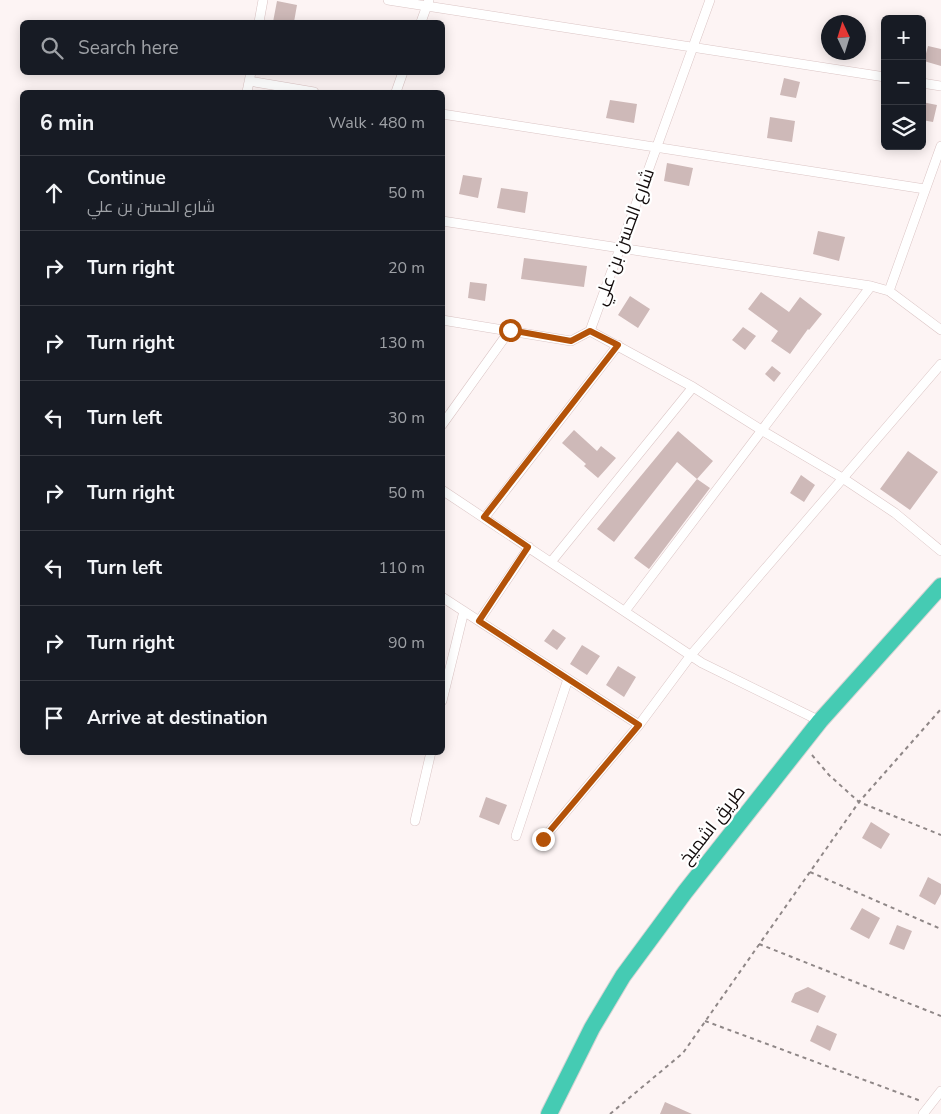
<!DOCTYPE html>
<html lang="en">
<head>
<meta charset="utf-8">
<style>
	body { margin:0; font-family:"Nunito Sans",Cairo,sans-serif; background:#242831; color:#f1f3f6 }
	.controls { position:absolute; right:15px; top:15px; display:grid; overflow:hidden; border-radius:8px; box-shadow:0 2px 12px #0003 }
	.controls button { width:45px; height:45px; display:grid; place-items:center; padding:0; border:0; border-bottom:1px solid #363941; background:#171b24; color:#f1f3f6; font:25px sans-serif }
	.compass { position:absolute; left:821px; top:15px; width:45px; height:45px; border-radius:50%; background:#171b24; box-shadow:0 2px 12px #0003; rotate:356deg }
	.stop { position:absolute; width:15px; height:15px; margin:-11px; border:4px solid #b45309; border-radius:50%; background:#fff }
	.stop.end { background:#b45309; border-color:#fff; box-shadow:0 1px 5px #0008 }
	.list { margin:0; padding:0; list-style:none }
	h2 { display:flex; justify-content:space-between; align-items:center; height:65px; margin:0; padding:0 20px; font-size:21px }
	h2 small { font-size:16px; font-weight:400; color:#9ea1a6 }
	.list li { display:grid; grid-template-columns:32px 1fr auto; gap:15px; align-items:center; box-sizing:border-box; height:75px; padding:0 20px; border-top:1px solid #363941 }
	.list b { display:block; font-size:19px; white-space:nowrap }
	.list p { margin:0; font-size:16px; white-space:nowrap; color:#9ea1a6 }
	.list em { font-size:16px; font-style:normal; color:#9ea1a6 }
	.icon { flex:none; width:28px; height:28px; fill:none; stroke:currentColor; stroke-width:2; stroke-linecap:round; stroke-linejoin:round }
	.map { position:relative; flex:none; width:941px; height:1114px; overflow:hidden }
	.search { position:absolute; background:#171b24; box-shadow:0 2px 12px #0003; left:20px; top:20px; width:425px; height:55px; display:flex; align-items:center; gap:12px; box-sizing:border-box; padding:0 18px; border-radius:8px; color:#9ea1a6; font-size:19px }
	.panel { position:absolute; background:#171b24; box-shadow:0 2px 12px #0003; left:20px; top:90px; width:425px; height:665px; border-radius:8px }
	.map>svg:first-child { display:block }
	.building { fill:#ceb9b8 }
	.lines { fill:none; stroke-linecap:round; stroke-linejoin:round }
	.street-casing { stroke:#dbc5c5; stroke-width:10 }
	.highway-casing { stroke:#d4d3d3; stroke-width:18 }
	.path { stroke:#8f8787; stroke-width:2; stroke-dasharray:4 4; stroke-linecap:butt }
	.street { stroke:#fff; stroke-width:9 }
	.highway { stroke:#45cbb3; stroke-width:16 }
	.route { stroke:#b45309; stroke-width:6 }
	.labels { text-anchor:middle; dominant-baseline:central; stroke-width:4.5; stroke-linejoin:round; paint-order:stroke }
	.street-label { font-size:18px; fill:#120b0b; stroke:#fff }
</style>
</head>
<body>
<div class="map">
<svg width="941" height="1114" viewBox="0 0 941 1114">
	<rect width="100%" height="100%" fill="#fdf4f4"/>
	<!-- building -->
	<path class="building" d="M277 1 297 5 294 22H273Z
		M928 46 941 49V66L924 61Z
		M784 78 800 82 796 98 780 95Z
		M610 100 637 104 634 123 606 118Z
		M922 102 937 105 933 122 922 120Z
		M770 117 795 121 792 142 767 138Z
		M667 163 693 168 689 186 664 181Z
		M463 175 482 178 478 198 459 194Z
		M501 188 528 192 525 213 497 208Z
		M818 231 845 237 839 261 813 254Z
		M524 258 587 266 584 287 521 279Z
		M470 282 487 284 485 301 468 298Z
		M761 292 789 312 800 297 822 314 809 330 808 329 790 354 771 341 778 331 748 309Z
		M630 296 650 309 638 328 618 315Z
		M743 327 756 336 745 350 732 340Z
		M772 366 781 373 774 382 765 374Z
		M574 430 597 451 601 446 616 458 598 478 584 466 586 464 562 443Z
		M678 431 713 461 697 479 677 462 614 542 597 529Z
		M908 451 938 472 910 510 880 489Z
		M801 475 815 485 804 502 790 493Z
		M697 479 710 488 649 569 634 558Z
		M553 629 566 638 557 650 544 641Z
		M582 645 600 656 587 675 570 664Z
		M618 666 636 677 624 697 606 685Z
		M486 797 507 805 499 825 479 817Z
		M871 822 890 834 881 849 862 838Z
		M928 877 941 884V894L935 905 919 896Z
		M862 908 880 918 869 939 850 929Z
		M897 925 912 931 904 950 889 944Z
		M808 987 826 996 818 1013 791 1002 795 993Z
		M817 1025 837 1034 830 1051 810 1041Z
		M665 1102 692 1114H660Z"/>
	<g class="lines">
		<defs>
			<path id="street" d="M388 0 885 77
				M259 22 263 0
				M421 22 429 0
				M249 81 314 92
				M922 83 941 86
				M247 92 251 72
				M396 92 403 72
				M442 114 925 189
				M442 221 871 286 889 291 941 330
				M889 291 941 146
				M442 320 571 341 590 331 710 0
				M590 331 693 387 763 431 844 479 895 513 941 551
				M442 425 510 330
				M442 490 702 663 820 721
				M485 517 618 345
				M551 562 693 387
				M442 597 639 725
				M625 611 871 286
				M479 621 529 547
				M442 701 464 611
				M415 821 431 752
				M516 836 568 679
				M543 839 639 725 691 655 941 364
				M923 1114 941 1091"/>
			<path id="highway" d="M549 1114 592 1028 623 976 685 892 820 721 941 586"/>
		</defs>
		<!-- street casing -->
		<use href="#street" class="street-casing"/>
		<!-- highway casing -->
		<use href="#highway" class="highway-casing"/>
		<!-- path -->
		<path class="path" d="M812 755 829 775 859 802 941 835
			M810 872 941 929
			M759 944 941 1016
			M705 1021 921 1101
			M610 1114 683 1053 859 802 941 709"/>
		<!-- street -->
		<use href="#street" class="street"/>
		<!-- highway -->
		<use href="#highway" class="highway"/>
	</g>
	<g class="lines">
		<!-- route -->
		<path class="route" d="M510 330 571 341 590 331 618 345 484 517 528 547 479 621 639 725 543 839"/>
	</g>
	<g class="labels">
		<!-- street labels -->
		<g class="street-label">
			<text transform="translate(624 237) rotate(-70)">شارع الحسن بن علي</text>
			<text transform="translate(712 825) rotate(-52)">طريق اشميخ</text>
		</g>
	</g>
</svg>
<div class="controls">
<button>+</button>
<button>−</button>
<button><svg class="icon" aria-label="layers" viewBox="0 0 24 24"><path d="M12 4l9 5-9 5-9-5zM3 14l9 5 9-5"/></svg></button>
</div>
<svg class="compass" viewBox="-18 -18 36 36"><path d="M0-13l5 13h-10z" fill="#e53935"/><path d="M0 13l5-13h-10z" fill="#9ea1a6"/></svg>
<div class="stop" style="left:510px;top:330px"></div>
<div class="stop end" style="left:543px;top:839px"></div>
<div class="search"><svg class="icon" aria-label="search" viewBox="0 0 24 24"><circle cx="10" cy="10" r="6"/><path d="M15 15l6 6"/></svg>Search here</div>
<section class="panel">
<h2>6 min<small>Walk · 480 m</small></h2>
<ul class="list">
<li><svg class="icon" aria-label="ahead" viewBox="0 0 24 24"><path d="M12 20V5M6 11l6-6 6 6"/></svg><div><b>Continue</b><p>شارع الحسن بن علي</p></div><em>50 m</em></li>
<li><svg class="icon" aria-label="right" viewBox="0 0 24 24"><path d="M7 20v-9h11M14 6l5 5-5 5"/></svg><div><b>Turn right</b></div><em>20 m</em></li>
<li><svg class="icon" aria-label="right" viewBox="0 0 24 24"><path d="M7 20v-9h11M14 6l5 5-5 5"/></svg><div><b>Turn right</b></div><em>130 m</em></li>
<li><svg class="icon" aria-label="left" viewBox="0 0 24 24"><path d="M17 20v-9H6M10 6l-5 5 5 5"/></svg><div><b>Turn left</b></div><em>30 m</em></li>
<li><svg class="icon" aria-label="right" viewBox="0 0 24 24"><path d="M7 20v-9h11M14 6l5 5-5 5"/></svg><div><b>Turn right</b></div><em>50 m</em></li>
<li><svg class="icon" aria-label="left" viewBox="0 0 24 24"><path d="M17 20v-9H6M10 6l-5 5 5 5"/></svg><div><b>Turn left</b></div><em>110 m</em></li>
<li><svg class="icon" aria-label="right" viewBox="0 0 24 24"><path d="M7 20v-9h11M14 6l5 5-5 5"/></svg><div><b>Turn right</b></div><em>90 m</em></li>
<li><svg class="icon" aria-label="arrive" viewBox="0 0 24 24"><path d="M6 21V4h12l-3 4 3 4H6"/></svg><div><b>Arrive at destination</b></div></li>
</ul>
</section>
</div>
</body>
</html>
